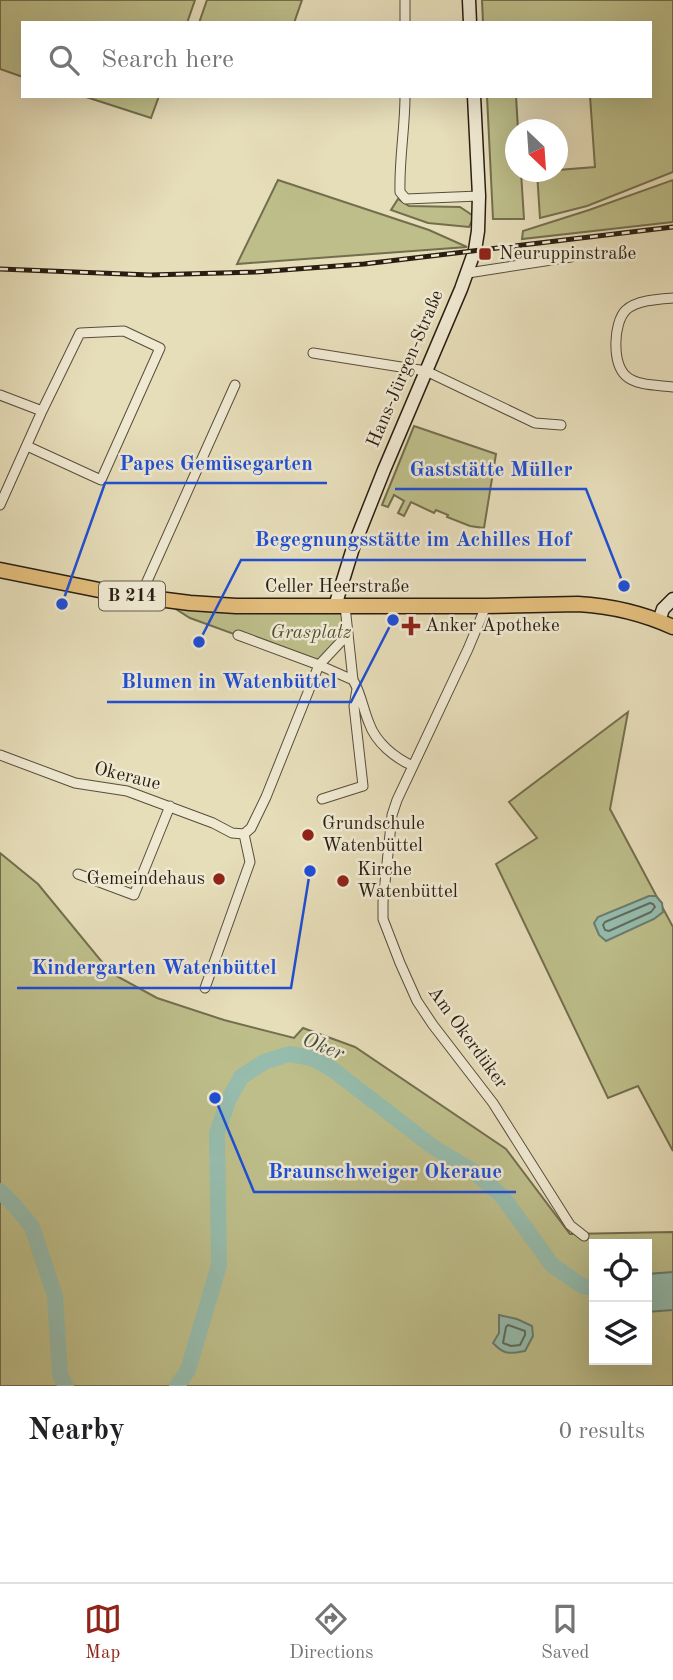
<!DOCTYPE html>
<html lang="en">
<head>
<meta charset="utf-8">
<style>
	body { margin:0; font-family:"Old Standard TT",serif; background:#f6f6f6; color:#202124 }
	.controls { position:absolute; right:21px; bottom:21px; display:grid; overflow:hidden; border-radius:0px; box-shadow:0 7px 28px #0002 }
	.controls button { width:63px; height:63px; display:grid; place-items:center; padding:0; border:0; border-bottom:2px solid #e0e0e0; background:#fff; color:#202124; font:35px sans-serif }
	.compass { position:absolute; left:505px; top:119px; width:63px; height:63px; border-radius:50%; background:#fff; box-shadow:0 7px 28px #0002; rotate:155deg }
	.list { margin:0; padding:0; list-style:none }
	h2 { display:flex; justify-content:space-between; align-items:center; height:91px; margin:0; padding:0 28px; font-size:30px }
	h2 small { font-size:23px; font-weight:400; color:#757577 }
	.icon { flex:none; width:38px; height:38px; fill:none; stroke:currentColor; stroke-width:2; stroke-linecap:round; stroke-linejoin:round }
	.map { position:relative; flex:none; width:673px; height:1386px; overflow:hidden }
	.search { position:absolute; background:#fff; box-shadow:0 7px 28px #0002; left:21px; right:21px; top:21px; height:77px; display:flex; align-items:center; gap:18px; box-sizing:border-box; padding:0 24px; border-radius:0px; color:#757577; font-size:26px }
	.sheet { height:196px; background:#fff }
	nav { display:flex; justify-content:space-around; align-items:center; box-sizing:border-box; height:98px; border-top:2px solid #e0e0e0; background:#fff; font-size:19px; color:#757577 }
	nav a { display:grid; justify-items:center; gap:4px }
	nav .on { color:#8f2418 }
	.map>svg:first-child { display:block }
	.green { fill:#bdbe8a; stroke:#736e4e; stroke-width:2; fill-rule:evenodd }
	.water { fill:#96bcad; stroke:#6a7c6f; stroke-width:2 }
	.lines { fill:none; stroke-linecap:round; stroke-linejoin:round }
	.shore { stroke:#606c60; stroke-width:2 }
	.river { stroke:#96bcad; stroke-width:16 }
	.street-casing { stroke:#584d3c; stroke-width:11 }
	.secondary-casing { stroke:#291d12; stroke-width:15 }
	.primary-casing { stroke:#291d12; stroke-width:17 }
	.street { stroke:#efe9d2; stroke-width:9 }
	.secondary { stroke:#efe9d2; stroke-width:12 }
	.primary { stroke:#e3be7c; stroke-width:14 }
	.rail-casing { stroke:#291d12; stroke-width:5 }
	.rail { stroke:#efe9d2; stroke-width:2.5; stroke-dasharray:8; stroke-linecap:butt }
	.poi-dot { fill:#8f2418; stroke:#efe9d2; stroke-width:2.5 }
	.labels { text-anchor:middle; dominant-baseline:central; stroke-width:5; stroke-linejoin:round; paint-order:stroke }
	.shield { fill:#efe9d2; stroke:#645a4c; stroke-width:2 }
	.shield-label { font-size:18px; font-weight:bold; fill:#291d12 }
	.poi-label { font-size:19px; fill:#291d12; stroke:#efe9d2; text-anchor:start }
	.street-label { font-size:19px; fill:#291d12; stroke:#efe9d2 }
	.park-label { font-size:19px; font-style:italic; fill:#554d36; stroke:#efe9d2 }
	.water-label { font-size:21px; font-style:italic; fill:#4a4d40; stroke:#efe9d2 }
	.leader { fill:none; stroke:#1d4ed8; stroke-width:2.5 }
	.callout-dot { fill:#1d4ed8; stroke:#efe9d2; stroke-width:2.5 }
	.callout-label { font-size:21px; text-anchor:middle; font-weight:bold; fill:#1d4ed8; stroke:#efe9d2; stroke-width:5; stroke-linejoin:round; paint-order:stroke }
</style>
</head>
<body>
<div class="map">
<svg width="673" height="1386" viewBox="0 0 673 1386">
	<rect width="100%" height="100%" fill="#e6ddb9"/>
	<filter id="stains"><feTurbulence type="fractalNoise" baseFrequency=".00286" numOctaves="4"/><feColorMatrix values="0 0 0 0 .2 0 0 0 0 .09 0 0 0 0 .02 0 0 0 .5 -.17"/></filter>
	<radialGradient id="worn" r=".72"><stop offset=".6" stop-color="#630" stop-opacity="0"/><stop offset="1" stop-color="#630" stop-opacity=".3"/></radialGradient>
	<!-- green -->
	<path class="green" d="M0 0H195L187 23H23V77L0 69Z
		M207 0H302L294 23H199Z
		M482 0H673V172L587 206 540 218 537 172H558V170L595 167 590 96H650V23H483Z
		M83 96H159L151 118Z
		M487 96H516L518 129 516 130V172H521L524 219H493Z
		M278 180 429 230 467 247 237 264Z
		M673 180V222L522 239 523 231 589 210Z
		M398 199 409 206 460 207 472 215V221L469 227 428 223 391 210Z
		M414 426 496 454 484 528 470 526 447 517 448 515 436 510 434 513 411 502 404 516 398 513 404 501 394 495 388 507 382 505Z
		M160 599 345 606 348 634 319 665 190 618Z
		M628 712 610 809 673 927V1151L638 1086 608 1098 496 864 537 838 509 802Z
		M0 853 38 884 111 973 157 998 224 1020 294 1038 303 1028 355 1047 506 1149 570 1234 673 1232V1386H0ZM594 1244H647V1360H594Z"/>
	<!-- water -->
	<path class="water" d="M649 896H656L662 903 663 912 654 919 606 941 599 935 594 923 598 917Z
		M673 1272V1310L647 1312V1274Z
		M499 1315 517 1319 532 1326 533 1336 525 1351C510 1354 504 1355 493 1343L499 1333Z"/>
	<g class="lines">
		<!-- shore -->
		<path class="shore" d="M650 903 653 904 655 907 651 912 609 931 605 930 603 925 605 922Z
			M508 1325 525 1331V1335L520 1345 511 1346 503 1343 506 1327Z"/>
		<!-- river -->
		<path class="river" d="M0 1191 14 1205 32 1227 55 1296 60 1375 66 1386
			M177 1386 188 1370 219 1265 217 1133 228 1101 241 1077 264 1062 289 1054 312 1058 332 1069 433 1147 473 1171 502 1196 552 1265 582 1286 594 1288"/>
		<defs>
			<path id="street" d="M405 23V0
				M405 96C405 128 399 160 400 192L406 199 479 196
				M468 273 571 257
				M673 298C659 299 637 300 626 310 613 323 612 363 626 376 637 386 659 385 673 387
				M313 353 426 371 535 423 561 425
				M0 395 42 411
				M0 505 42 411 80 333 124 331 160 348 101 480 27 446
				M140 597 235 385
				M345 606 353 680C361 693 363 709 369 723 376 743 395 758 413 766
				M486 606 468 649 397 800 392 815 383 902V919L400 963 417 1001 433 1025 493 1103 570 1225 584 1236
				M238 635 319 665 353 680
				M0 755 75 783 127 791 213 823 232 833 244 834
				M322 799 363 786 354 706 357 689
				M78 874 134 895 170 806
				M205 988 250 862 244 834 251 828 266 797 319 665 348 634"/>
			<path id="secondary" d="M469 0 470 23
				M335 606 353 548 384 470 461 289 475 250 478 231 479 196 474 96
				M659 621 663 609 673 599"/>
			<path id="primary" d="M0 570 119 594 190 603 236 606H486L578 604C612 606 642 613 673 627"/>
		</defs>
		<!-- street casing -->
		<use href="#street" class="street-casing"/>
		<!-- secondary casing -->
		<use href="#secondary" class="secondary-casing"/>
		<!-- primary casing -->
		<use href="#primary" class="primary-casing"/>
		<!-- street -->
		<use href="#street" class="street"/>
		<!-- secondary -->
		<use href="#secondary" class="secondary"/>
		<!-- primary -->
		<use href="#primary" class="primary"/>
		<defs>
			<path id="rail" d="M0 269 150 275 256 272 364 264 673 227"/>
		</defs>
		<!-- rail casing -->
		<use href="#rail" class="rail-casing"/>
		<!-- rail -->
		<use href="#rail" class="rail"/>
	</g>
	<!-- markers -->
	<g class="poi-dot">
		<rect x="478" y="247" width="14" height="14" rx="3.5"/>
		<path d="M407.5 615.5h7v7h7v7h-7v7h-7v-7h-7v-7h7z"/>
		<circle cx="308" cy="835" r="7"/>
		<circle cx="219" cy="879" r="7"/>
		<circle cx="343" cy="881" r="7"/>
	</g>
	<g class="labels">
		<!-- shield labels -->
		<rect class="shield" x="99" y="581.5" width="66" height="29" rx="5"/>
		<g class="shield-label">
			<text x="132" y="596">B 214</text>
		</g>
		<!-- poi labels -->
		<g class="poi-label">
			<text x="499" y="254">Neuruppinstraße</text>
			<text x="425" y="626">Anker Apotheke</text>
			<text x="322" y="824">Grundschule<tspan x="322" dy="22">Watenbüttel</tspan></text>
			<text x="357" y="870">Kirche<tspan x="357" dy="22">Watenbüttel</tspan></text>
			<text x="205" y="879" text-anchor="end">Gemeindehaus</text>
		</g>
		<!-- street labels -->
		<g class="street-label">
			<text transform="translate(406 369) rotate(-67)">Hans-Jürgen-Straße</text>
			<text x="337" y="587">Celler Heerstraße</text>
			<text transform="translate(127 777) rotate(14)">Okeraue</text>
			<text transform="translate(467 1038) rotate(54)">Am Okerdüker</text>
		</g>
		<!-- park labels -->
		<g class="park-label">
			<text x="311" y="633">Grasplatz</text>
		</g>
		<!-- water labels -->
		<g class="water-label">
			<text transform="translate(323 1047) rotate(22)">Oker</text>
		</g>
	</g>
	<!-- callouts -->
	<path class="leader" d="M62 604L105 483H327M624 586L586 489H395M199 642L241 560H586M393 620L351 702H107M310 871L291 988H17M215 1098L254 1192H516"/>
	<g class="callout-dot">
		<circle cx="62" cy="604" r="7"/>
		<circle cx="624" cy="586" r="7"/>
		<circle cx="199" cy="642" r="7"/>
		<circle cx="393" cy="620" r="7"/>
		<circle cx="310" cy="871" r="7"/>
		<circle cx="215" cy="1098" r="7"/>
	</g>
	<g class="callout-label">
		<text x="216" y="470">Papes Gemüsegarten</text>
		<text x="491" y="476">Gaststätte Müller</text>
		<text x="413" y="546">Begegnungsstätte im Achilles Hof</text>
		<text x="229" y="688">Blumen in Watenbüttel</text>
		<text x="154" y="974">Kindergarten Watenbüttel</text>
		<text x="385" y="1178">Braunschweiger Okeraue</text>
	</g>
	<rect width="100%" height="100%" filter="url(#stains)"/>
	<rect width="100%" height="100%" fill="url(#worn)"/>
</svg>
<div class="controls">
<button><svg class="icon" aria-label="locate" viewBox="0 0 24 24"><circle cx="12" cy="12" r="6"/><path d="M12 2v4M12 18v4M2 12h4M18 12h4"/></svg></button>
<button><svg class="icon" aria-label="layers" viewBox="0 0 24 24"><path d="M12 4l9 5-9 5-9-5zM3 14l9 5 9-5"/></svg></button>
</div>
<svg class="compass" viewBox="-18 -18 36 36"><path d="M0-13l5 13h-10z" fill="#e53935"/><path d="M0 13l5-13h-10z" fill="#757577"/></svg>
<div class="search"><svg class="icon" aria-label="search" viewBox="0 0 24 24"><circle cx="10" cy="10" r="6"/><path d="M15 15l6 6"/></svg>Search here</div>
</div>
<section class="sheet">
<h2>Nearby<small>0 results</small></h2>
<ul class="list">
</ul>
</section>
<nav>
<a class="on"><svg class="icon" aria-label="map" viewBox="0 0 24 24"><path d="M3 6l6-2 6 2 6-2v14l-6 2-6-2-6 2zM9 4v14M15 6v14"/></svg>Map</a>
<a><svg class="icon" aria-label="directions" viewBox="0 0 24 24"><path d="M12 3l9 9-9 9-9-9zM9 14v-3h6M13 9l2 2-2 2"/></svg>Directions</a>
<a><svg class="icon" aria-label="saved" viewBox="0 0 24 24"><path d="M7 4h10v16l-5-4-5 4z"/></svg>Saved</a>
</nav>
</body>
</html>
